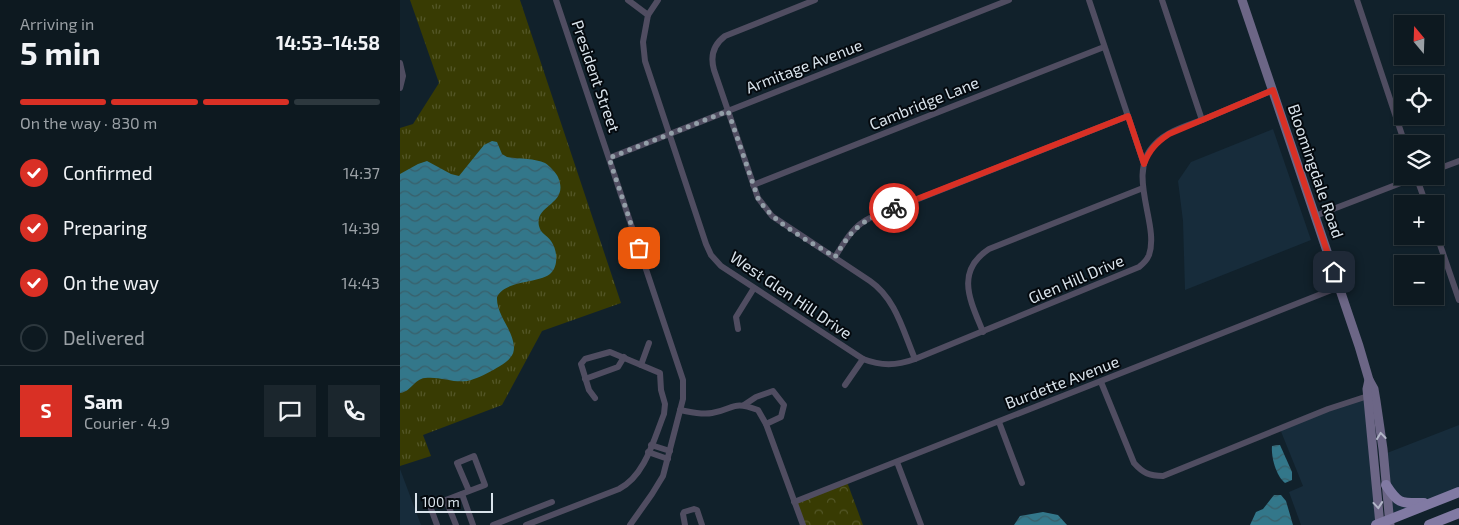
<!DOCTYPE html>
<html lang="en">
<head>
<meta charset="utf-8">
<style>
  body { margin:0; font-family:"Exo 2",sans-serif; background:#1b262d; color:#f1f3f6; height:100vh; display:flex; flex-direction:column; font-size:19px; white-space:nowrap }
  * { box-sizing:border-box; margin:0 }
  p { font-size:16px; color:#9aa0a5 }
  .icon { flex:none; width:28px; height:28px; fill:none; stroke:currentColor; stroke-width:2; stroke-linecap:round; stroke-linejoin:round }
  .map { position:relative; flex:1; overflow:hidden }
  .sheet { display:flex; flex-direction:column; background:#0d1920; width:400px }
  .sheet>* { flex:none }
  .needle { width:32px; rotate:341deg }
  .tools { position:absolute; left:994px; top:15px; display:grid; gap:10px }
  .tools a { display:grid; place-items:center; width:50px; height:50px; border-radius:0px; background:#0d1920; box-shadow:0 1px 4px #0004,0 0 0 1px #2d383e; font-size:25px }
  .scale { position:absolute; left:15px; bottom:12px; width:78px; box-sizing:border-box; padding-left:5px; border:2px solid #d9e3eb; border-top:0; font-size:14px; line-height:18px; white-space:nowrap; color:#d9e3eb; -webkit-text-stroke:4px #04090e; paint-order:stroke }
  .pin { position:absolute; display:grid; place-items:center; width:42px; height:42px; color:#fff; margin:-21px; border-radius:10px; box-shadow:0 2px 8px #0006 }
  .courier { position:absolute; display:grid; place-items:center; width:50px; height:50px; margin:-25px; border:4px solid #d93025; border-radius:50%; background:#fff; color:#222; box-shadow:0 1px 6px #0007 }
  .headline em { font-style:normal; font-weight:700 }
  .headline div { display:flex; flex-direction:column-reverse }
  .headline { display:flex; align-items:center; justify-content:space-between; height:85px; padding:0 20px }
  h1 { font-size:32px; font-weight:700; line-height:38px }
  .bar { display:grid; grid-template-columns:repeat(4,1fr); gap:8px 5px; align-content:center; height:60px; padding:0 20px }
  .bar i { height:6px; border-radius:4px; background:#2d383e }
  .bar .active { background:#d93025 }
  .bar p { grid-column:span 4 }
  .line { display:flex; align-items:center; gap:12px; padding:0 20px; border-top:1px solid #2d383e }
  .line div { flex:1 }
  .round { display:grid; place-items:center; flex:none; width:52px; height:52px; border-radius:0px; background:#1b262d }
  ol { padding:0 20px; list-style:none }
  li { display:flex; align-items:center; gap:15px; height:55px }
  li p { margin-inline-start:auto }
  li .icon { padding:5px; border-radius:50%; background:#d93025; color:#fff; stroke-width:4 }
  li:last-child { color:#9aa0a5 }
  li i { width:28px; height:28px; border:2px solid #2d383e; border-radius:50% }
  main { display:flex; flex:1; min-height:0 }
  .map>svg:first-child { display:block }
  .built { fill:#172c3b }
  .grass { fill:url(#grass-tufts) }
  .forest { fill:url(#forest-crowns) }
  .water { fill:url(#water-waves) }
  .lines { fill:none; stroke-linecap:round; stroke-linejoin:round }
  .street { stroke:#504d61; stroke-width:6 }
  .secondary { stroke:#6c6686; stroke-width:9 }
  .primary { stroke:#817aa3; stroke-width:10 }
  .oneway { stroke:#b3b7c8 }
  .done { stroke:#939fa8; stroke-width:5; stroke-dasharray:0 9 }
  .route { stroke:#d93025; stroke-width:6 }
  .labels { text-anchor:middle; stroke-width:4; stroke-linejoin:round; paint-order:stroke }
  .street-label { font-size:16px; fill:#d9e3eb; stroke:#04090e }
</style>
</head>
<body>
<main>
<section class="sheet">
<div class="headline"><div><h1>5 min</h1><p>Arriving in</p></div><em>14:53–14:58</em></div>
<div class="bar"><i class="active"></i><i class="active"></i><i class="active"></i><i></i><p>On the way · 830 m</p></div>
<ol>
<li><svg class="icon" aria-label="check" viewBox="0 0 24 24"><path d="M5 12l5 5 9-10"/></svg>Confirmed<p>14:37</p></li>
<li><svg class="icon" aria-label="check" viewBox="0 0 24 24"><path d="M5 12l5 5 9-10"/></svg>Preparing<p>14:39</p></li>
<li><svg class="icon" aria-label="check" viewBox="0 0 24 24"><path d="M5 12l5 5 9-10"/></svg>On the way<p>14:43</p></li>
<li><i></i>Delivered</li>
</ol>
<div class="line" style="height:90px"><b class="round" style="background:#d93025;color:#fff">S</b><div><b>Sam</b><p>Courier · 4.9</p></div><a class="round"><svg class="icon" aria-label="chat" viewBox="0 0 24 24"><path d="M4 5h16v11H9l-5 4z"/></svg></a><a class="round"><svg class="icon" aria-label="phone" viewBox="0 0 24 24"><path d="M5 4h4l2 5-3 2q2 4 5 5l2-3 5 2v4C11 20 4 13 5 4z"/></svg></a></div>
</section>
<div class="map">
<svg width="1059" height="525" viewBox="0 0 1059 525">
  <defs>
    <pattern id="grass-tufts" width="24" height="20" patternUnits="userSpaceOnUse" patternTransform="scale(1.25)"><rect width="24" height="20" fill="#383b03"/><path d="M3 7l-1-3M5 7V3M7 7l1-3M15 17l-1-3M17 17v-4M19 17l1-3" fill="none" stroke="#545728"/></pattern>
    <pattern id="forest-crowns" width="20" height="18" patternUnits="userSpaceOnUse" patternTransform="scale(1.25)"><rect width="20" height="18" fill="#383b03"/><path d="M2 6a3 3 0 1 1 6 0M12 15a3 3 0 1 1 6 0" fill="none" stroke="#545728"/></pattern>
    <pattern id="water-waves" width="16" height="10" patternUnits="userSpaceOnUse" patternTransform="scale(1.25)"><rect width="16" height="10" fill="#33778a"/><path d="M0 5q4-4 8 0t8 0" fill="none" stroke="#39606b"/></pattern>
  </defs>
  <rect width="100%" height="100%" fill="#11212b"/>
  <g class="built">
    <path d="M 873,129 L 911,240 L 785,290 L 783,221 L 778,181 L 791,162 Z"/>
    <path d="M 965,398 L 977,523 L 972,525 L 901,525 L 889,492 L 903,486 L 880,429 Z"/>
    <path d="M 1059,425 L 1059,491 L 991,517 L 987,453 Z"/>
    <path d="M 0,469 L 21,525 L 0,525 Z"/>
  </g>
  <path class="grass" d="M 10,0 L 120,0 L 221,303 L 142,331 L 102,405 L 23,435 L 31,456 L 0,466 L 0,128 L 13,124 L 39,83 Z"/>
  <path class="forest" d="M 447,482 L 463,525 L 405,525 L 396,502 Z"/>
  <g class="water">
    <path d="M 92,141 L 97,142 L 102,154 L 107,157 C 119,159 135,158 145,163 C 150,166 156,173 158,177 C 170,205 134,204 139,226 C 141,234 147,235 151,241 C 157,249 159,265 151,273 C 140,284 106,279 97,297 C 96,315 113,329 114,347 C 114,351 113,355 110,358 C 105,365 76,380 67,381 C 53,383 39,376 25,378 C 14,379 11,392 0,393 L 0,174 L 18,164 L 27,161 L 51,174 L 59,176 L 84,145 Z"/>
    <path d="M 877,445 L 880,445 L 892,472 L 892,480 L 885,483 C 876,476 871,457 872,446 Z"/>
    <path d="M 874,495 L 881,495 L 886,501 L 893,525 L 850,525 L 856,512 L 863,509 Z"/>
    <path d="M 643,512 L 658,515 L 667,525 L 614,525 L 620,516 Z"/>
  </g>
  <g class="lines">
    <g class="street">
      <path d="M 156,0 L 283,380 L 283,399 L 263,476 L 252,494 L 230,525"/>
      <path d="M 228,0 L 248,15 L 243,42 L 245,61 L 306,244 L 311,255 L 321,266 L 463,359 C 481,366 496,366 515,359 L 739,267 C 743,264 747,260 749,255 C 760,224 725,174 755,144 C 768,131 786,126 802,120 C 826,110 849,100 873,90"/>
      <path d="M 415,0 L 325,36 C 313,45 310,56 314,70 L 358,198 L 372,216 L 470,281 C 496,299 503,331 515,359"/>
      <path d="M 689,0 L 744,164"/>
      <path d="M 762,0 L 802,120"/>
      <path d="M 957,0 L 1005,144"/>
      <path d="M 248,15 L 258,0"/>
      <path d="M 0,63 L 3,76 L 0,88"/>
      <path d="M 209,158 L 609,0"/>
      <path d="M 1035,170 L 1059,161"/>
      <path d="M 1016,176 L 1026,204"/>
      <path d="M 353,185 L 704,47"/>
      <path d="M 915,216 L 1019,176"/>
      <path d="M 1035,230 L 1059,300"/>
      <path d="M 435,257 C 445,241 453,226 470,218 L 728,116"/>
      <path d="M 338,329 L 336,317 L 354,288"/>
      <path d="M 583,332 C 571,302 554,272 589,249 L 743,188"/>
      <path d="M 241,365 L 249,343"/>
      <path d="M 185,379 L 218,367 L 224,357"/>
      <path d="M 701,382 L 734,463 C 743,473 749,476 763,476 L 928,409 L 968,396"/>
      <path d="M 445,385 L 463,359"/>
      <path d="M 344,405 L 356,397 L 373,391 L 384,405 L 381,417 L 366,424"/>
      <path d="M 280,410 C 291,412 301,415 312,413 C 336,409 331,400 358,410 L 366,424 L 403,525"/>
      <path d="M 599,422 L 622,483"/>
      <path d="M 251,445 L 270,451"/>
      <path d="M 248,452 L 268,459"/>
      <path d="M 497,462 L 521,525"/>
      <path d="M 62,494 L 73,525"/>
      <path d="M 46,500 L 56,525"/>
      <path d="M 394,502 L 939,287"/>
      <path d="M 37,525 L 30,506 L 85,485 L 74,456 L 57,463 L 69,491"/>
      <path d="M 93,525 L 152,502"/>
      <path d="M 126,525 L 219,489 C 245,476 254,439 264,414 L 265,404 L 261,390 L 260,373 L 210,352 L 185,359 L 181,364 L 189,390 L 195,398"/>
      <path d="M 285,525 L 283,514 L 284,512 L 294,509 L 297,510 L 302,525"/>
    </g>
    <g class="secondary">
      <path d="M 842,0 L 959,346 L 969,380 L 974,389 L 976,401 L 983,449 L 990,525"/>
      <path d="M 969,380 L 967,389 L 980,525"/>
    </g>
    <g class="primary">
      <path d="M 986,485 C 999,505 1001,503 1024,503"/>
      <path d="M 976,525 L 1059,492"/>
      <path d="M 1029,525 L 1059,513"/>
    </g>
  </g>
  <defs><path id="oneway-chevron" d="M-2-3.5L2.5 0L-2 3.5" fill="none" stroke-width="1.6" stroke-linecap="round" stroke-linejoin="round" transform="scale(1.25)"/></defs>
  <g class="oneway">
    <use href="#oneway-chevron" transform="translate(981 436) rotate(-97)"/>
    <use href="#oneway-chevron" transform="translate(978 505) rotate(85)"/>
  </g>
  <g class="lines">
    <path class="done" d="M 239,248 L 209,158 L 328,111 L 358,198 C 373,224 410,241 435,257 C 453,227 461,221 494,208"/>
    <path class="route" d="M 494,208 L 728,116 L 744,164 C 749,150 757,142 769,134 L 873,90 L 934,272"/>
  </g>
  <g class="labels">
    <g class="street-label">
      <text transform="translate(404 66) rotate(-21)" y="6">Armitage Avenue</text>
      <text transform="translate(196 76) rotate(71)" y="6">President Street</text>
      <text transform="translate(524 103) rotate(-22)" y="6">Cambridge Lane</text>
      <text transform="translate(916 171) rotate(71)" y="6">Bloomingdale Road</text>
      <text transform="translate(676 279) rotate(-23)" y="6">Glen Hill Drive</text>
      <text transform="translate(391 295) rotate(34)" y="6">West Glen Hill Drive</text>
      <text transform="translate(662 382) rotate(-21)" y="6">Burdette Avenue</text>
    </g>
  </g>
</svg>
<div class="tools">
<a><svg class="needle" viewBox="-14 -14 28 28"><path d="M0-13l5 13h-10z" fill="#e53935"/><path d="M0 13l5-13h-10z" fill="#9aa0a5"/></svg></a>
<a><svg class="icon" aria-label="locate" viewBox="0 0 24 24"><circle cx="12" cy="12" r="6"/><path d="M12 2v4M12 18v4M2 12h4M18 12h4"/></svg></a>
<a><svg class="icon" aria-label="layers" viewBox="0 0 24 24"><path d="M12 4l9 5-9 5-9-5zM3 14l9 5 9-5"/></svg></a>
<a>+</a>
<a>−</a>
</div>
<div class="scale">100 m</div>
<div class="pin" style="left:239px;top:248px;background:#ea580c"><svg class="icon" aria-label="bag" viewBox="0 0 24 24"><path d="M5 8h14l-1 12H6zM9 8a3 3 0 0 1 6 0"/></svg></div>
<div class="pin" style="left:934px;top:272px;background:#1f2937"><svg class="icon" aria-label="home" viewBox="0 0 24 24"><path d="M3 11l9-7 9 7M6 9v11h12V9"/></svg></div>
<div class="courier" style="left:494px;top:208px"><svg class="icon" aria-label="bike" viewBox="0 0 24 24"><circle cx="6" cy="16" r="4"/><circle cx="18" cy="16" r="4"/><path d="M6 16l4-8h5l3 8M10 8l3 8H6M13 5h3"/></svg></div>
</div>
</main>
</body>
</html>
